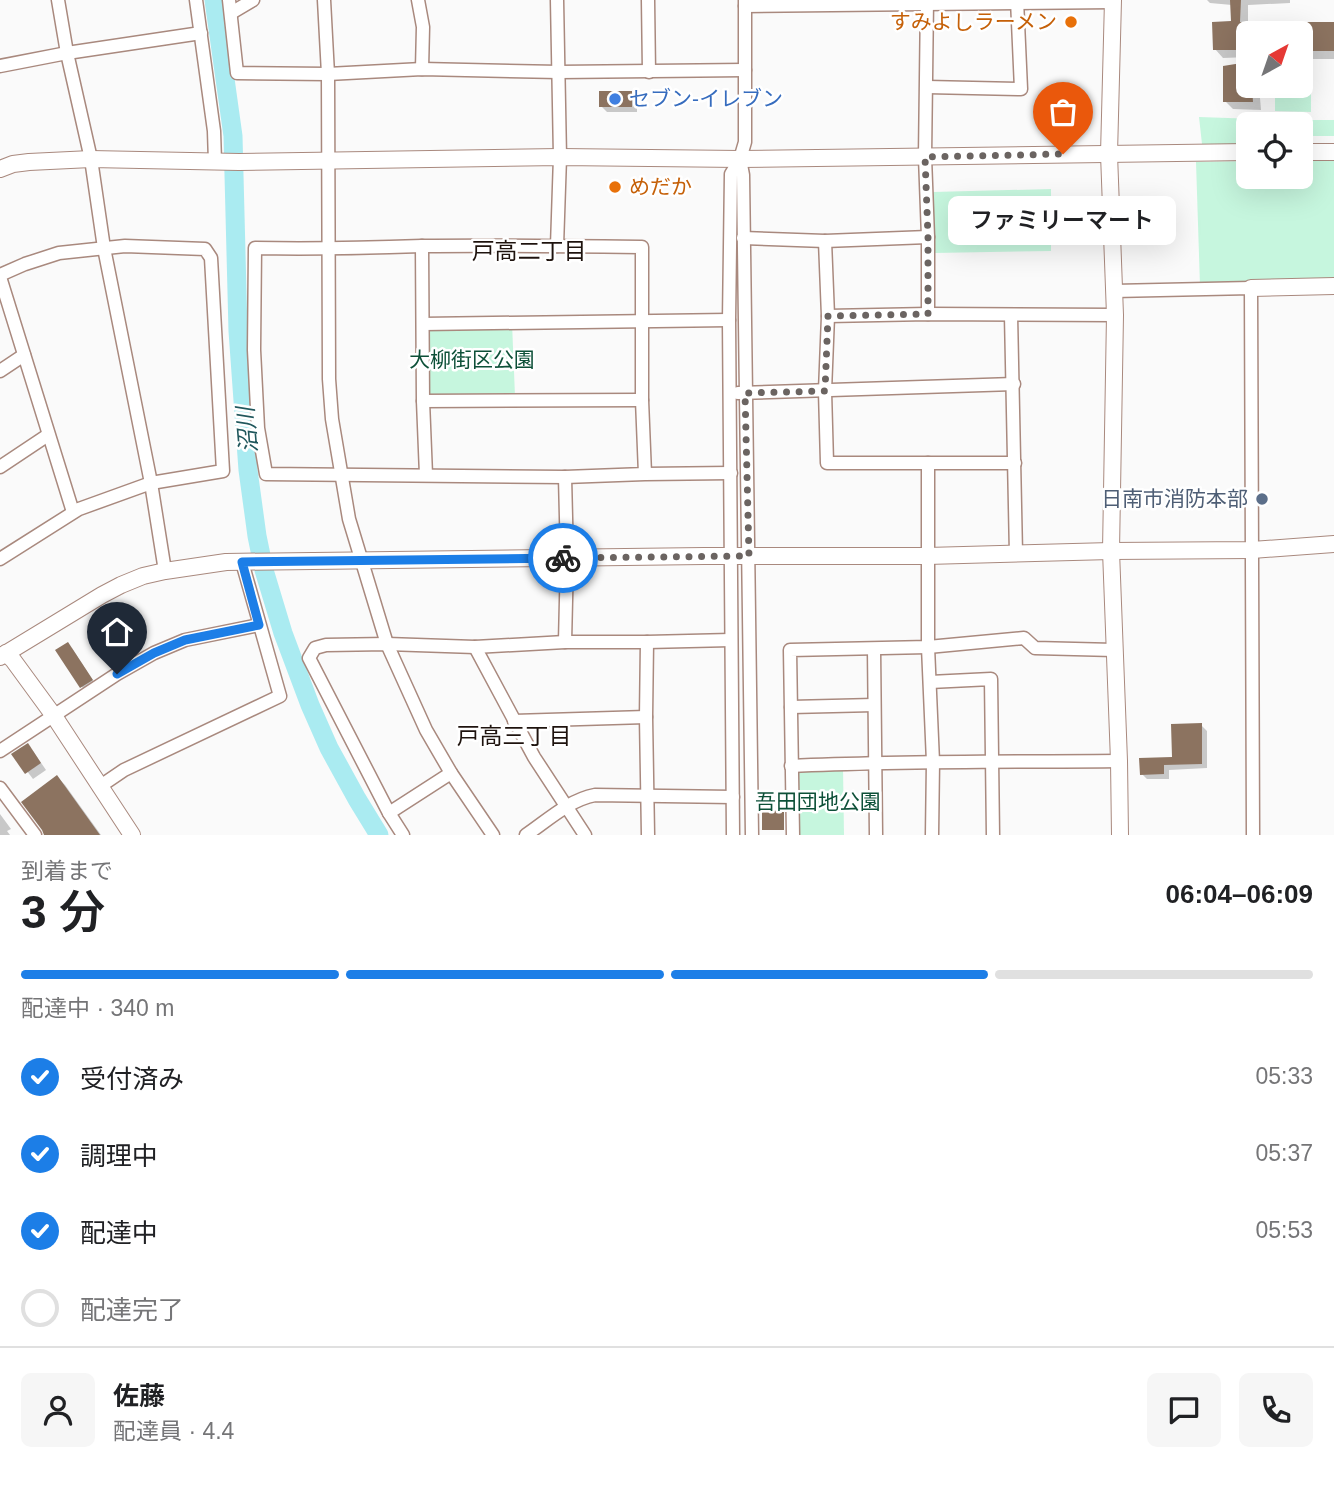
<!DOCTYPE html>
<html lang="ja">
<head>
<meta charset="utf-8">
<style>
  body { margin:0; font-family:Helvetica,"Noto Sans JP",sans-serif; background:#f6f6f6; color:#202124; height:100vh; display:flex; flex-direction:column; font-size:26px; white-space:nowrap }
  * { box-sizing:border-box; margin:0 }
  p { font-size:23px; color:#757577 }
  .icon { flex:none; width:38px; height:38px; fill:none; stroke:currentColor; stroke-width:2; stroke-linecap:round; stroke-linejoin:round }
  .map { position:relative; height:835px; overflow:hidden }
  .panel { display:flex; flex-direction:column; background:#fff; flex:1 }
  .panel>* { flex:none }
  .needle { width:46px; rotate:40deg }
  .controls { position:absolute; left:1236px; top:21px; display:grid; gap:14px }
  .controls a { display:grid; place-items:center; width:77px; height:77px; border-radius:10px; background:#fff; box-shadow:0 7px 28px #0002; font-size:35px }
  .pin { position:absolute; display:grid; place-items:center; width:60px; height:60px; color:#fff; margin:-72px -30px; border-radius:50% 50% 50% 0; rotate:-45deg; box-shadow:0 0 7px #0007 }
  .pin .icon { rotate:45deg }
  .courier { position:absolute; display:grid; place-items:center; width:70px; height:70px; margin:-35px; border:5px solid #1c7ee7; border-radius:50%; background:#fff; color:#222; box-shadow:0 2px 9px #0007 }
  .bubble { position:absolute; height:49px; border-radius:10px; background:#fff; box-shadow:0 7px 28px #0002; font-size:23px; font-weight:600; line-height:49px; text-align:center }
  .overview em { font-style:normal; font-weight:600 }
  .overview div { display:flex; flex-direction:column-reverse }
  .overview { display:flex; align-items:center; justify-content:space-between; height:119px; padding:0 21px }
  h1 { font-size:46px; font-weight:600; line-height:52px }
  .bar { display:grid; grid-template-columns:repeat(4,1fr); gap:10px 7px; align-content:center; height:84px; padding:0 21px }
  .bar i { height:9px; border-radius:5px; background:#e0e0e0 }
  .bar .current { background:#1c7ee7 }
  .bar p { grid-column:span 4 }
  .line { display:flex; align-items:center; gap:18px; padding:0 21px; border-top:2px solid #e0e0e0 }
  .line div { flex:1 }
  .round { display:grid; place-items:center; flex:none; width:74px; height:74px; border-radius:10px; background:#f6f6f6 }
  ol { padding:0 21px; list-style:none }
  li { display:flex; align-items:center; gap:21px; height:77px }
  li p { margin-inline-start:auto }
  li .icon { padding:7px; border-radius:50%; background:#1c7ee7; color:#fff; stroke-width:4 }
  li:last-child { color:#757577 }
  li i { width:38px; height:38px; border:4px solid #e0e0e0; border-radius:50% }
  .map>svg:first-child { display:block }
  .green { fill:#c6f6de }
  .shadow { fill:#0003 }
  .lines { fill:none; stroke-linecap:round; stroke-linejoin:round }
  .river { stroke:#aaebf1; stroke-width:19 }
  .building { fill:#8c7360 }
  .street-casing { stroke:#a9897e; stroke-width:15 }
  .secondary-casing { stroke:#a9897e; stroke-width:18 }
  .street { stroke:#fff; stroke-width:12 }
  .secondary { stroke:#fff; stroke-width:16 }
  .done { stroke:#6b6461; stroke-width:7; stroke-dasharray:0 12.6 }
  .route { stroke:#1c7ee7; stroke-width:9 }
  .food-dot { fill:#e8710a; stroke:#fff; stroke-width:2.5 }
  .shop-dot { fill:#3f7fe0; stroke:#fff; stroke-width:2.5 }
  .service-dot { fill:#5c6f8a; stroke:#fff; stroke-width:2.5 }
  .labels { text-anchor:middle; stroke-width:5; stroke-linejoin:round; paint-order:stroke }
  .food-label { font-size:21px; fill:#c56008; stroke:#fff; text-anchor:end }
  .shop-label { font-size:21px; fill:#366cbe; stroke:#fff; text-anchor:start }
  .park-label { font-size:21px; fill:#0d5038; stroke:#fff }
  .service-label { font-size:21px; fill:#4e5e75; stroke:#fff; text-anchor:end }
  .neighbourhood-label { font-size:23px; fill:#1e130e; stroke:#fff }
  .water-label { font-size:23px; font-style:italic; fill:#20575c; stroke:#fff }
</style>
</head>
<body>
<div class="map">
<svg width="1334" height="835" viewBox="0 0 1334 835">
  <rect width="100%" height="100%" fill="#fafafa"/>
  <g class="green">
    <path d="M 1300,74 L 1311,74 L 1311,112 L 1275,111 L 1275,86 L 1300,86 Z"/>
    <path d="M 1199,117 L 1283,120 L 1283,124 L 1248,124 L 1248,144 L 1202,144 Z"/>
    <path d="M 1299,120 L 1334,120 L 1334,136 L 1300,136 Z"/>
    <path d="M 1248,161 L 1248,177 L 1300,177 L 1300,161 L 1334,161 L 1334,284 L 1200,286 L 1196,162 Z"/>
    <path d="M 1051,189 L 1051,251 L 934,253 L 933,192 Z"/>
    <path d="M 512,323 L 515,396 L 430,396 L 428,324 Z"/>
    <path d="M 843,767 L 844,835 L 793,835 L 794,768 Z"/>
  </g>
  <g class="shadow">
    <path d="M 1207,0 L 1290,0 L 1290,3 L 1248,5 L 1248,24 L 1334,24 L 1334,59 L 1300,59 L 1300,33 L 1248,33 L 1248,57 L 1223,58 L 1215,49 L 1233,23 L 1232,5 L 1210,3 Z"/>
    <path d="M 1248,86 L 1259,86 L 1261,110 L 1233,109 L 1225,101 Z"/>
    <path d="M 631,93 L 637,99 L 637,112 L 607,112 L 601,106 Z"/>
    <path d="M 72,648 L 95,684 L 85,690 L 82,687 Z"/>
    <path d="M 1201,725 L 1207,731 L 1207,768 L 1169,770 L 1169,779 L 1147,779 L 1142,774 L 1174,758 Z"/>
    <path d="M 33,751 L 46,770 L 33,779 L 14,754 Z"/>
    <path d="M 57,777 L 65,785 L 101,835 L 56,835 Z"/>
    <path d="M 0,814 L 11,829 L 7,831 L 10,835 L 0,835 Z"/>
  </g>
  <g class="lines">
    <path class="river" d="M 214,0 L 233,136 L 238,331 L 248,470 L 257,536 L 264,570 L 283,633 L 310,705 L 329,748 L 357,799 L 379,835"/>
  </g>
  <g class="building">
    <path d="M 1230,0 L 1241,0 L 1240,22 L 1334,22 L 1334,51 L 1300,51 L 1300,33 L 1248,33 L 1248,50 L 1213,50 L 1212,22 L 1231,21 Z"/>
    <path d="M 1248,62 L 1248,86 L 1252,86 L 1253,102 L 1223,102 L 1223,66 Z"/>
    <rect x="599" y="91" width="33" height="16"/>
    <path d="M 68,642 L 93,680 L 80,688 L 55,650 Z"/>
    <path d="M 1202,723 L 1202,764 L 1164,765 L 1164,774 L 1140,775 L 1139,758 L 1172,757 L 1171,724 Z"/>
    <path d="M 28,743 L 41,763 L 25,774 L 11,754 Z"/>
    <path d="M 57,775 L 100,835 L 44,835 L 42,830 L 21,802 Z"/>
    <path d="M 762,810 L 784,811 L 784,830 L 762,830 Z"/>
  </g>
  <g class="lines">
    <defs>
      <g id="street">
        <path d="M 58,0 L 67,53 L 91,159 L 104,248 L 151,483 L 165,571"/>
        <path d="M 196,0 L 214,131 L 215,162"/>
        <path d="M 229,0 L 237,73 L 328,74 L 422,69 L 559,72 L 745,70"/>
        <path d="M 324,0 L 328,74 L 329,379 L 332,419 L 349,519 L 387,644 L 426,730 L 451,773 L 493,835"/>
        <path d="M 418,0 L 423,27 L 422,69"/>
        <path d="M 557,0 L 560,157 L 557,246"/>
        <path d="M 648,0 L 649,72"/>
        <path d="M 927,0 L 925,157 L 928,237 L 928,314"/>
        <path d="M 745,6 L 1113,2"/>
        <path d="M 231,13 L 253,0"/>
        <path d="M 0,66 L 67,53 L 201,33"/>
        <path d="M 927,87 L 1021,89 L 1017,0"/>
        <path d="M 740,159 L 743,175 L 752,835"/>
        <path d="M 743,238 L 825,241 L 928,237"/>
        <path d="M 825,241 L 828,316 L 825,391 L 827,463 L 1015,463"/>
        <path d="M 422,246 L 423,401 L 426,475"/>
        <path d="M 0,275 L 25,264 L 59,253 L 125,246 L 205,249 L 211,258 L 223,471 L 151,483 L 79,509 L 0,559"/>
        <path d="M 0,277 L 73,512"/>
        <path d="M 1114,291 L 1251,288 L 1253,835"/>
        <path d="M 1011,315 L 1016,554"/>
        <path d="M 828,316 L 928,314 L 1115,315"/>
        <path d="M 423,324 L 729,320"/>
        <path d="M 0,371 L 24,355"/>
        <path d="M 738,393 L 1014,384"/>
        <path d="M 423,401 L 642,400"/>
        <path d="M 928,463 L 928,647 L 933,762 L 932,835"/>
        <path d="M 0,467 L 48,435"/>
        <path d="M 645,474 L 642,400 L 642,247 C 568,246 495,245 422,246 C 366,248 311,249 255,248 L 254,350 L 258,428 L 266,474 L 565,477 L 645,474 L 731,473"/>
        <path d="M 565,477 L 567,558 L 565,642"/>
        <path d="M 647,642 L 646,717 L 648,835"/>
        <path d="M 475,647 L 534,757 L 585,835"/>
        <path d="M 874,649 L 876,835"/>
        <path d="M 930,682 L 991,679 L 993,835"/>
        <path d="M 791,707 L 874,705"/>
        <path d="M 514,721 L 646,717"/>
        <path d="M 0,751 L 117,674 L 154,653 L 185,640 L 259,625"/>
        <path d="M 791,766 C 900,761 1009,762 1119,761"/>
        <path d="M 99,787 L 124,770 L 280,696 L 242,562"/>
        <path d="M 0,788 L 35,835"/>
        <path d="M 389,813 L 451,773"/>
        <path d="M 403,835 L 389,813 L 309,658 L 315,648 L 326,645 L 387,644 L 475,647 L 565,642 L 647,642 L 731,640"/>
        <path d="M 526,835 C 548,820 569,800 595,795 L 733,797"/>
        <path d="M 733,835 L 729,320 L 731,174 L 740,159 L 745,142 L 745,0"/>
        <path d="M 793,835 L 790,650 L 928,647 L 1024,638 L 1035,648 L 1114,650"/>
      </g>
      <g id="secondary">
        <path d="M 1113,0 L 1109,154 L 1115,315 L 1111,551 L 1119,761 L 1120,835"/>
        <path d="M 1300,152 L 1334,152"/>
        <path d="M 0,169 L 13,164 L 29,162 L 91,159 L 239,162 L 560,157 L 740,159 L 1248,152"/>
        <path d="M 1251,288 L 1334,286"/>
        <path d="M 6,653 L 13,660 L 54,716 L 132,835"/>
        <path d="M 0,657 L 102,595 L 121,585 L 143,576 L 165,571 L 226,562 L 704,556 L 927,556 L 1111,551 L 1252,550 L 1334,544"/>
      </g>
    </defs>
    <use href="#street" class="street-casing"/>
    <use href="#secondary" class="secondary-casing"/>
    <use href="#street" class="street"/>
    <use href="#secondary" class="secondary"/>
  </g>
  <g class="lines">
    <path class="done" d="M 563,558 L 749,556 L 745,393 L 825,391 L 828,316 L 928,314 L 928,237 L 925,157 L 1063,154"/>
    <path class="route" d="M 117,674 L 154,653 L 185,640 L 259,625 L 242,562 L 563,558"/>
  </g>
  <g class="food-dot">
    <circle cx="1071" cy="22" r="7"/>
    <circle cx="615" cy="187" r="7"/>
  </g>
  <circle class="shop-dot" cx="615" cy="99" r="7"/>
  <circle class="service-dot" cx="1262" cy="499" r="7"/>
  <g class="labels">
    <g class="food-label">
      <text x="1057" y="29">すみよしラーメン</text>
      <text x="629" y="194" text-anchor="start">めだか</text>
    </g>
    <g class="shop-label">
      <text x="629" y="106">セブン-イレブン</text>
    </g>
    <g class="park-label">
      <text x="472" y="367">大柳街区公園</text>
      <text x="818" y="809">吾田団地公園</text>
    </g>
    <g class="service-label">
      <text x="1248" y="506">日南市消防本部</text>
    </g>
    <g class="neighbourhood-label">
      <text x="529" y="259">戸高二丁目</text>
      <text x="514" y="744">戸高三丁目</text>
    </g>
    <g class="water-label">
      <text transform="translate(247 430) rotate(-95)" y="8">沼川</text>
    </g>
  </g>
</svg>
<div class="controls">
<a><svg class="needle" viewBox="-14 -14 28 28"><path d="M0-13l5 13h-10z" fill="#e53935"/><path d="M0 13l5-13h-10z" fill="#757577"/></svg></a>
<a><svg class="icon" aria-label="locate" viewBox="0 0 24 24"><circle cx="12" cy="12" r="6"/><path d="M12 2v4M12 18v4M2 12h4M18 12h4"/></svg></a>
</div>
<div class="pin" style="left:1063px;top:154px;background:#ea580c"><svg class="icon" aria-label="bag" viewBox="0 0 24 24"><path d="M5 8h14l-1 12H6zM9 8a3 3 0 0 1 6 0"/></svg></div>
<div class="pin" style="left:117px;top:674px;background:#1f2937"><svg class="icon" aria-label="home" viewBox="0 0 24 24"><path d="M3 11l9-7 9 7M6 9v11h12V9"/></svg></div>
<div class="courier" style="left:563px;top:558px"><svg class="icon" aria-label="bike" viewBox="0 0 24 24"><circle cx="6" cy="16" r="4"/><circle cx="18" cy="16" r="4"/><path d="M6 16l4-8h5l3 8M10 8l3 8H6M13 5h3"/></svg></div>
<div class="bubble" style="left:948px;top:196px;width:228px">ファミリーマート</div>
</div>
<section class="panel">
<div class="overview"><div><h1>3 分</h1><p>到着まで</p></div><em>06:04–06:09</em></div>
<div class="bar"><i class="current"></i><i class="current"></i><i class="current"></i><i></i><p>配達中 · 340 m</p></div>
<ol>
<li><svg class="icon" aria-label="check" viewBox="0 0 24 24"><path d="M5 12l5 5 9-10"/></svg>受付済み<p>05:33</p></li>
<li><svg class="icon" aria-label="check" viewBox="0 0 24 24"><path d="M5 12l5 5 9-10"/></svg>調理中<p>05:37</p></li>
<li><svg class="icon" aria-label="check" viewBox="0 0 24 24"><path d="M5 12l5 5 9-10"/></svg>配達中<p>05:53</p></li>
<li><i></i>配達完了</li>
</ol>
<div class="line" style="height:126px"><a class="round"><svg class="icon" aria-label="person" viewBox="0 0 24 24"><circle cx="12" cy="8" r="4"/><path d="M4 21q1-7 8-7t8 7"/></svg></a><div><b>佐藤</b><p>配達員 · 4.4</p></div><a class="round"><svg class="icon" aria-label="chat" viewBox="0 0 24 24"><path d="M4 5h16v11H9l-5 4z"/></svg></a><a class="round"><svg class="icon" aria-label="phone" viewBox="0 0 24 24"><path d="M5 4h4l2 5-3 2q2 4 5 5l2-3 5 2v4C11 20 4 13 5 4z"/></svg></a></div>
</section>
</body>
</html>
